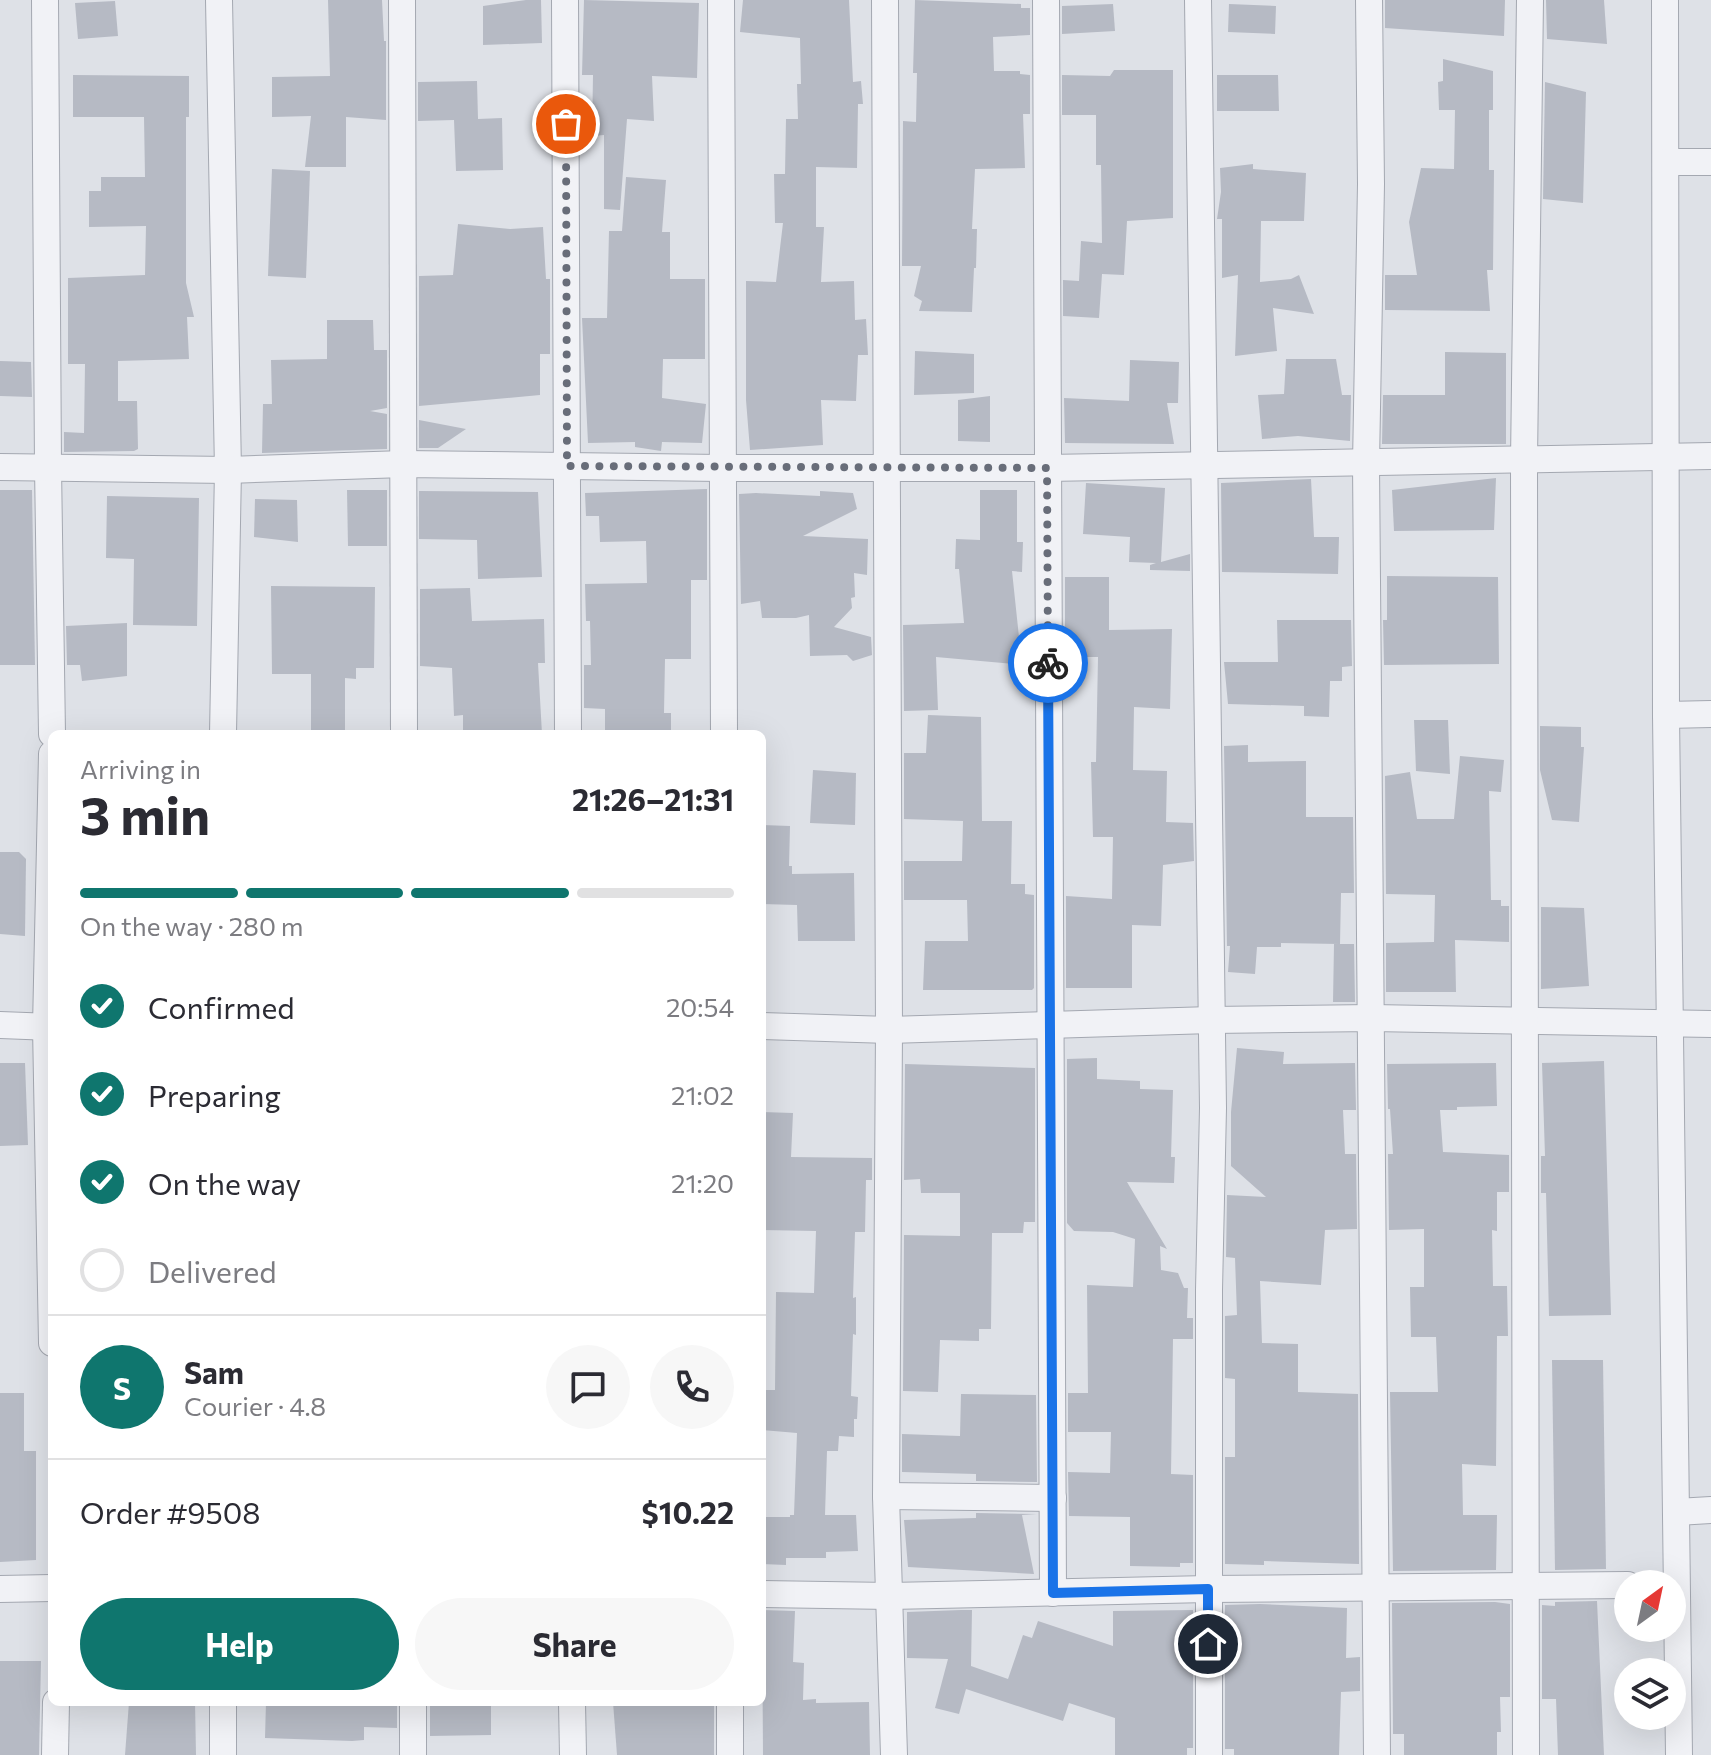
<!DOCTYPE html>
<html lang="en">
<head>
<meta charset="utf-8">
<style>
  body { margin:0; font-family:Commissioner,sans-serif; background:#f7f7f7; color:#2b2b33; height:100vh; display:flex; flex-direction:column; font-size:30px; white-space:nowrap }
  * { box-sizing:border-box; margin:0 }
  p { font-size:26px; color:#7c7c81 }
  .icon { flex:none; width:44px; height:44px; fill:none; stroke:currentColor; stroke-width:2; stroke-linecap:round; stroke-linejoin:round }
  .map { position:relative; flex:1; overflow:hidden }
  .details { position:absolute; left:48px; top:730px; width:718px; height:976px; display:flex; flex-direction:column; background:#fff; border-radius:12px; box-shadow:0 8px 32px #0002 }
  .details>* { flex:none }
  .needle { width:52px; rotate:33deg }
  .buttons { position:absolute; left:1614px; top:1570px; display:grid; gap:16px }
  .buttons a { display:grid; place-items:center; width:72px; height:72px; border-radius:50%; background:#fff; box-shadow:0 8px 32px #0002; font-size:40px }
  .pin { position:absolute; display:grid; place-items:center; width:68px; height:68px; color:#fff; margin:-34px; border:4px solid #fff; border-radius:50%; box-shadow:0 2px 8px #0007 }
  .courier { position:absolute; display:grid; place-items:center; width:80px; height:80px; margin:-40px; border:6px solid #1a73e8; border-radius:50%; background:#fff; color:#222; box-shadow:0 2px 10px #0007 }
  .summary em { font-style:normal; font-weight:700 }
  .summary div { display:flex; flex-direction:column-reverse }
  .summary { display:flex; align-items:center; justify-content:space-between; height:136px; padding:0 32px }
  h1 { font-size:52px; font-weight:700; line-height:60px }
  .bar { display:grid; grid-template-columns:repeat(4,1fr); gap:12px 8px; align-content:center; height:96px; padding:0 32px }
  .bar i { height:10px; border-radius:6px; background:#e1e1e2 }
  .bar .active { background:#0f766e }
  .bar p { grid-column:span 4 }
  .line { display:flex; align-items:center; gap:20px; padding:0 32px; border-top:2px solid #e1e1e2 }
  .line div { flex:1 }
  .round { display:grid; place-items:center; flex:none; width:84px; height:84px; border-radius:42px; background:#f7f7f7 }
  ol { padding:0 32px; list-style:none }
  li { display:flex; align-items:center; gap:24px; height:88px }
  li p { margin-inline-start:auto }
  li .icon { padding:8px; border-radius:50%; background:#0f766e; color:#fff; stroke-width:4 }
  li:last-child { color:#7c7c81 }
  li i { width:44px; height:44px; border:4px solid #e1e1e2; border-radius:50% }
  .action { display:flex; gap:16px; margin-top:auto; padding:16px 32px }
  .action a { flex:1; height:92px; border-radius:48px; background:#0f766e; color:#fff; font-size:32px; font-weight:700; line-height:92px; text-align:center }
  .action a+a { background:#f7f7f7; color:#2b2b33 }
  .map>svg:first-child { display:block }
  .building { fill:#b6bac4 }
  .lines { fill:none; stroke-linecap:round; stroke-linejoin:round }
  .minor-casing { stroke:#a4a8b1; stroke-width:28 }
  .minor { stroke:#f1f2f6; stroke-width:26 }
  .done { stroke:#686d79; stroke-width:8; stroke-dasharray:0 14.4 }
  .route { stroke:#1a73e8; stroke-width:10 }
</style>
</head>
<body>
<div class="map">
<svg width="1711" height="1755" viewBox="0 0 1711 1755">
  <rect width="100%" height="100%" fill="#dee1e7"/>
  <g class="building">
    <path d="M 328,0 L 382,0 L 384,41 L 386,41 L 386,120 L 346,117 L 346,167 L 305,167 L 311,116 L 272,117 L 272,77 L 330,76 Z"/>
    <path d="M 526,0 L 541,0 L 542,43 L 483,45 L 483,6 Z"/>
    <path d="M 584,0 L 699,3 L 697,78 L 652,76 L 654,121 L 627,119 L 620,210 L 604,209 L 604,135 L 592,136 L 593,75 L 582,75 Z"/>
    <path d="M 743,0 L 849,0 L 853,82 L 861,81 L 863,104 L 858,104 L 857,168 L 816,167 L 816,227 L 824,227 L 821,282 L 854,281 L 855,320 L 866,319 L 868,355 L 858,355 L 856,401 L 821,400 L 823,445 L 750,450 L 746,400 L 746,281 L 776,282 L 783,223 L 775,223 L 774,174 L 785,174 L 786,119 L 798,119 L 797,84 L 801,84 L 800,38 L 740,32 Z"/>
    <path d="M 915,0 L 1021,4 L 1021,8 L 1030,8 L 1030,35 L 993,37 L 994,71 L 1020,71 L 1020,74 L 1030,75 L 1030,114 L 1023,114 L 1025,168 L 975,169 L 972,229 L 977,229 L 976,268 L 974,268 L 972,312 L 919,311 L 922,301 L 914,296 L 921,266 L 902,266 L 903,121 L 916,122 L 917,73 L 913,73 Z"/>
    <path d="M 1385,0 L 1505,0 L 1504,36 L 1385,28 Z"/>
    <path d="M 1546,0 L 1604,0 L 1607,44 L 1547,39 Z"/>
    <path d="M 115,1 L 118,36 L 78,39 L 75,3 Z"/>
    <path d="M 1113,4 L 1115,31 L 1062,34 L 1062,6 Z"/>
    <path d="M 1229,4 L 1276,6 L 1275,34 L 1228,32 Z"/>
    <path d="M 1443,59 L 1493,71 L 1493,110 L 1489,110 L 1489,170 L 1494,170 L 1493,270 L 1487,270 L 1490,311 L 1385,310 L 1385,275 L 1417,275 L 1409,222 L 1421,168 L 1454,169 L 1455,110 L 1439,110 L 1438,82 L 1443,81 Z"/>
    <path d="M 1114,70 L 1173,70 L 1173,218 L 1127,221 L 1124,275 L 1102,274 L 1099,318 L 1063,316 L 1063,280 L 1079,281 L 1081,241 L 1102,243 L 1101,165 L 1096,165 L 1096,115 L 1062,115 L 1062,75 L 1110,76 Z"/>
    <path d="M 73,75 L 189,76 L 189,117 L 186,117 L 186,283 L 194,317 L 187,317 L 189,359 L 118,361 L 118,401 L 137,401 L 138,449 L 134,451 L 64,452 L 64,432 L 84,433 L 85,364 L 68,364 L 68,278 L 145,275 L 146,226 L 89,227 L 89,191 L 101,191 L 101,177 L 145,177 L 144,117 L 73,117 Z"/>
    <path d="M 1217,75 L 1278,75 L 1279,111 L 1217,111 Z"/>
    <path d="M 477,81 L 478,119 L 502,118 L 503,170 L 456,171 L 454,120 L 418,121 L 418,82 Z"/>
    <path d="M 1545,82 L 1586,92 L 1583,203 L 1543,199 Z"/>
    <path d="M 1253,164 L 1253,169 L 1306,173 L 1304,221 L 1261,221 L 1260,282 L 1291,279 L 1299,275 L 1314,314 L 1273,308 L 1277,351 L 1235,356 L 1238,275 L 1222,278 L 1222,219 L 1217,219 L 1221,192 L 1220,168 Z"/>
    <path d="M 272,169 L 310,171 L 306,278 L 268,276 Z"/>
    <path d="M 626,177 L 666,180 L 662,232 L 670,232 L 670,279 L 705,279 L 705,359 L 663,359 L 662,398 L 706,404 L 702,443 L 662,442 L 661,451 L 635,447 L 635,442 L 588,443 L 582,318 L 607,318 L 609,231 L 622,231 Z"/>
    <path d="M 458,224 L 510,229 L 543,227 L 546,279 L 550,279 L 550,354 L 540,354 L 540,395 L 419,406 L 419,276 L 453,275 Z"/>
    <path d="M 327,320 L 373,320 L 374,350 L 387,350 L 387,408 L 370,411 L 387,414 L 387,449 L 262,453 L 263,404 L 272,404 L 271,360 L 327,359 Z"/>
    <path d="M 915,351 L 974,354 L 974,393 L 914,395 Z"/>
    <path d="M 1445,352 L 1506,353 L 1506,444 L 1382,444 L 1383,395 L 1445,395 Z"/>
    <path d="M 1286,359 L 1336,359 L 1342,395 L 1351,395 L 1350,441 L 1298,436 L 1262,439 L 1258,395 L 1284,394 Z"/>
    <path d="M 1130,360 L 1179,362 L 1178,403 L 1167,403 L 1174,444 L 1065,443 L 1064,398 L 1129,401 Z"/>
    <path d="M 0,361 L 31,362 L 32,397 L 0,396 Z"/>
    <path d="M 990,396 L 990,442 L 958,441 L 958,400 Z"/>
    <path d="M 419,420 L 466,429 L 438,448 L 419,448 Z"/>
    <path d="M 1496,478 L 1494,530 L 1394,531 L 1392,490 Z"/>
    <path d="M 1311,479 L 1314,537 L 1339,537 L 1338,574 L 1222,572 L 1221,483 Z"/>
    <path d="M 1086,483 L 1165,488 L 1161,562 L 1190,554 L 1190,571 L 1150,570 L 1150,565 L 1156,563 L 1129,562 L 1130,537 L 1083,534 Z"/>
    <path d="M 707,489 L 707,580 L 691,580 L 691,659 L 665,659 L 664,713 L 671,713 L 671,734 L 605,734 L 605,709 L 584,708 L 584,665 L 591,665 L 590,621 L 586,621 L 585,584 L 647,583 L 646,541 L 600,542 L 599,516 L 586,516 L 585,493 Z"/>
    <path d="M 0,490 L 32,490 L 35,665 L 0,665 Z"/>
    <path d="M 347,490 L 387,490 L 387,546 L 348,546 Z"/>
    <path d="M 980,490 L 1017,490 L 1017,542 L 1023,542 L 1022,572 L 1012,571 L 1021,656 L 1013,656 L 1014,664 L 936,657 L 938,710 L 904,711 L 903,625 L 964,623 L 959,569 L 955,569 L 956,539 L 980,540 Z"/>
    <path d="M 419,491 L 538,492 L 542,577 L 478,579 L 477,540 L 419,539 Z"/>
    <path d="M 820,491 L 853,493 L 857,509 L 803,536 L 868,539 L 867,575 L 854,573 L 855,597 L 851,598 L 852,608 L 834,627 L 871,637 L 872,655 L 853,661 L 847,655 L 810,656 L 809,615 L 796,618 L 762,618 L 760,601 L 741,604 L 739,494 L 756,493 L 820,496 Z"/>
    <path d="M 107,496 L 199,498 L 197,626 L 133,625 L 134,559 L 106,558 Z"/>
    <path d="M 255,499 L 297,500 L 298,542 L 254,537 Z"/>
    <path d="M 1387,576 L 1498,577 L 1499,664 L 1384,665 L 1383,620 L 1387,620 Z"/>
    <path d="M 1065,577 L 1109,577 L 1109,630 L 1172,629 L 1170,709 L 1134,707 L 1133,770 L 1167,771 L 1166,822 L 1193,823 L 1194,861 L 1163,865 L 1161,926 L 1132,925 L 1132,988 L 1066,988 L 1066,896 L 1112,899 L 1113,837 L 1093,837 L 1091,762 L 1096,762 L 1098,657 L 1065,657 Z"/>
    <path d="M 271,586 L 375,587 L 374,668 L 356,668 L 356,679 L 345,678 L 345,734 L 311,734 L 311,674 L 272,674 Z"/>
    <path d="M 470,588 L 472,621 L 544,619 L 545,663 L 538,663 L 542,734 L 463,734 L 463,715 L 454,716 L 452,668 L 420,666 L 420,589 Z"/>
    <path d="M 1277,620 L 1351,620 L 1352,666 L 1342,667 L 1342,681 L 1330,681 L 1329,717 L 1304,716 L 1304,706 L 1228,704 L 1224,662 L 1278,662 Z"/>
    <path d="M 127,623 L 127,676 L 82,681 L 80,665 L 67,665 L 66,626 Z"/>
    <path d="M 928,715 L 981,717 L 982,821 L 1012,821 L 1011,884 L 1025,884 L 1025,894 L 1034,895 L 1034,988 L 1032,990 L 923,990 L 925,941 L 968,941 L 967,900 L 904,900 L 904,861 L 962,861 L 963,821 L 904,819 L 904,753 L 926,753 Z"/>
    <path d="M 1414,720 L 1448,720 L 1450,774 L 1416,771 Z"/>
    <path d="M 1540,726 L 1581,727 L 1581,747 L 1584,747 L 1579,822 L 1552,820 L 1540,770 Z"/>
    <path d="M 1248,745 L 1248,762 L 1306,761 L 1306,817 L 1353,817 L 1354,893 L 1341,893 L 1340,944 L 1354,944 L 1355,1002 L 1333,1002 L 1334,944 L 1339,944 L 1281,943 L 1281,947 L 1257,947 L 1255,974 L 1228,972 L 1230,946 L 1227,946 L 1224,746 Z"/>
    <path d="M 1460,756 L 1504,760 L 1501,792 L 1489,791 L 1491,900 L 1501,900 L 1501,906 L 1509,906 L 1509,942 L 1455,940 L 1456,992 L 1386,992 L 1386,943 L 1434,942 L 1435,895 L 1386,894 L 1385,776 L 1410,772 L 1417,819 L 1454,819 Z"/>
    <path d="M 813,770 L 856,773 L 855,825 L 810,823 Z"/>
    <path d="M 762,825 L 790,826 L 789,866 L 792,866 L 792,874 L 854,873 L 855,941 L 798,941 L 797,905 L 762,904 Z"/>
    <path d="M 0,852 L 19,852 L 26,859 L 25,936 L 0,934 Z"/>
    <path d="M 1541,907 L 1584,908 L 1589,986 L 1541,989 Z"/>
    <path d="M 1237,1048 L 1284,1052 L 1283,1064 L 1355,1063 L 1356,1110 L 1343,1110 L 1345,1154 L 1356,1154 L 1357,1229 L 1325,1230 L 1321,1285 L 1260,1281 L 1262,1343 L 1298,1344 L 1298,1392 L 1358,1394 L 1359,1564 L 1264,1561 L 1264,1565 L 1225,1564 L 1225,1457 L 1235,1457 L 1235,1379 L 1225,1378 L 1225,1316 L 1237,1315 L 1235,1258 L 1226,1257 L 1227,1195 L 1266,1197 L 1231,1166 L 1231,1112 Z"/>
    <path d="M 1097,1058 L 1097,1079 L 1140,1081 L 1140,1089 L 1173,1090 L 1171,1157 L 1175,1157 L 1174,1183 L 1127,1182 L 1167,1249 L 1160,1246 L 1161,1270 L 1178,1273 L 1184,1288 L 1188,1288 L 1187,1318 L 1193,1318 L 1193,1339 L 1173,1339 L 1171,1474 L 1193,1475 L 1193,1563 L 1180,1563 L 1180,1567 L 1130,1566 L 1130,1517 L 1069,1516 L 1068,1472 L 1110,1473 L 1111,1432 L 1068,1432 L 1068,1393 L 1088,1393 L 1087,1285 L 1133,1287 L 1135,1239 L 1113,1232 L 1074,1231 L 1067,1223 L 1067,1059 Z"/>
    <path d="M 1604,1061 L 1611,1315 L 1549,1316 L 1546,1193 L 1541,1193 L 1541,1156 L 1545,1156 L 1542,1063 Z"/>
    <path d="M 0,1063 L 25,1063 L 28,1145 L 0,1146 Z"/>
    <path d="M 1496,1063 L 1497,1106 L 1457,1107 L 1457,1110 L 1440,1110 L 1443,1152 L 1509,1155 L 1509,1192 L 1497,1192 L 1497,1231 L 1492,1230 L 1493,1286 L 1507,1286 L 1508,1336 L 1497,1336 L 1496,1466 L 1462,1464 L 1463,1515 L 1497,1515 L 1496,1570 L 1393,1571 L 1390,1392 L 1438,1392 L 1436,1337 L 1411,1337 L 1410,1287 L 1424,1287 L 1424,1229 L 1389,1230 L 1388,1154 L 1393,1154 L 1390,1109 L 1388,1109 L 1387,1064 Z"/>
    <path d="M 905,1064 L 1035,1068 L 1035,1222 L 1024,1222 L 1023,1233 L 992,1233 L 991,1329 L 979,1329 L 979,1341 L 940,1340 L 938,1392 L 903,1391 L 904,1235 L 960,1236 L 960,1193 L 921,1193 L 920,1179 L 904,1180 Z"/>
    <path d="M 762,1112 L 793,1113 L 791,1157 L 872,1158 L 872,1180 L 866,1180 L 865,1232 L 855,1232 L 853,1298 L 856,1297 L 856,1335 L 853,1334 L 851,1396 L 858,1397 L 857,1419 L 854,1419 L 854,1437 L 839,1436 L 838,1451 L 827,1451 L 825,1515 L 856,1515 L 858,1551 L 826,1552 L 826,1558 L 786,1558 L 786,1565 L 762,1564 L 762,1517 L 790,1517 L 790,1515 L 794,1515 L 797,1433 L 762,1430 L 762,1390 L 775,1390 L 776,1292 L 814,1293 L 816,1231 L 762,1230 Z"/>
    <path d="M 1552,1360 L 1603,1360 L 1606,1569 L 1555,1570 Z"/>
    <path d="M 0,1393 L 24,1393 L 24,1451 L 36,1451 L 36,1560 L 0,1562 Z"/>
    <path d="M 961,1394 L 1036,1395 L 1037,1482 L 976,1481 L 976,1474 L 902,1472 L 902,1434 L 960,1436 Z"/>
    <path d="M 976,1513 L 1037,1514 L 1022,1515 L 1034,1574 L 908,1567 L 904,1520 L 976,1518 Z"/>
    <path d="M 1597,1601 L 1604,1755 L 1558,1755 L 1556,1699 L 1542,1699 L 1542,1605 L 1555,1606 L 1555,1602 Z"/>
    <path d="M 1495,1602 L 1510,1604 L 1510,1697 L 1500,1697 L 1501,1732 L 1497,1732 L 1497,1755 L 1404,1755 L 1404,1734 L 1393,1734 L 1392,1603 Z"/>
    <path d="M 1260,1604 L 1347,1608 L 1346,1658 L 1360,1657 L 1360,1691 L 1341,1692 L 1339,1755 L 1234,1755 L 1234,1749 L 1225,1749 L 1225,1605 Z"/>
    <path d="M 762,1610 L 795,1611 L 793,1662 L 804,1663 L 803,1700 L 816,1699 L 816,1703 L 869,1702 L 870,1755 L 763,1755 Z"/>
    <path d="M 961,1610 L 972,1610 L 971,1666 L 1008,1679 L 1023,1635 L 1032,1638 L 1038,1621 L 1113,1646 L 1113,1611 L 1193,1610 L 1193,1748 L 1187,1748 L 1187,1755 L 1115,1755 L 1115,1718 L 1069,1703 L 1063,1721 L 966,1689 L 959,1714 L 935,1708 L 948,1659 L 907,1658 L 907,1612 Z"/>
    <path d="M 0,1661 L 41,1661 L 39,1755 L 0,1755 Z"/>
    <path d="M 129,1702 L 195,1702 L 196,1755 L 125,1755 Z"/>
    <path d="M 266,1702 L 397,1703 L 397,1728 L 364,1727 L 364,1740 L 352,1741 L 265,1738 Z"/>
    <path d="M 430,1702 L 491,1702 L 491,1735 L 430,1736 Z"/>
    <path d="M 613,1702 L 714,1702 L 714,1755 L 617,1755 Z"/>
  </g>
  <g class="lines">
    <defs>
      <g id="minor">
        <path d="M 45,0 L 48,467 L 52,734"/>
        <path d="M 219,0 L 228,470 L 223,734"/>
        <path d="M 402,0 L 404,734"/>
        <path d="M 565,0 L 568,734"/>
        <path d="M 721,0 L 724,734"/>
        <path d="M 885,0 L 889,1030 L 886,1496 L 894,1755"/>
        <path d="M 1046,0 L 1053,1593"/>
        <path d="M 1198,0 L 1213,1108 L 1209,1290 L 1209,1755"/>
        <path d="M 1369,0 L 1371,184 L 1366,464 L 1377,1755"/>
        <path d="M 1665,0 L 1666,715 L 1679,1755"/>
        <path d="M 1667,162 L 1711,162"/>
        <path d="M 0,467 L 228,470 L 404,464 L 721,468 L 1047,468 L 1711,456"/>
        <path d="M 1666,715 L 1711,714"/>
        <path d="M 52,754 L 46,1027 L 52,1343"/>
        <path d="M 0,1025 L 52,1027"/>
        <path d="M 762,1026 L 889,1030 L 1211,1020 L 1372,1018 L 1711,1024"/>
        <path d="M 886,1496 L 1053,1498"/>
        <path d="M 1677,1512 L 1711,1510"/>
        <path d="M 0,1589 L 52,1588"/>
        <path d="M 762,1594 L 890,1596 L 1208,1589 L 1628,1585"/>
        <path d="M 223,1702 L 223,1755"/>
        <path d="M 572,1702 L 573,1755"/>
        <path d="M 55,1755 L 56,1702"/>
        <path d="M 413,1755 L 413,1702"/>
        <path d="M 730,1755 L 730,1702"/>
        <path d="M 1526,1755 L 1524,461 L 1530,0"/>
      </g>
    </defs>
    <use href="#minor" class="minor-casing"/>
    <use href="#minor" class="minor"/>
  </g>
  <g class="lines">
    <path class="done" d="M 566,124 L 567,466 L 1047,468 L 1048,663"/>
    <path class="route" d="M 1048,663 L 1053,1593 L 1208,1589 L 1208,1644"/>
  </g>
</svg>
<div class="buttons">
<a><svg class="needle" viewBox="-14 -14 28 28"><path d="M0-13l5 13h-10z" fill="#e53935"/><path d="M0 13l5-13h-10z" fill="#7c7c81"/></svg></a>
<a><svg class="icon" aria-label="layers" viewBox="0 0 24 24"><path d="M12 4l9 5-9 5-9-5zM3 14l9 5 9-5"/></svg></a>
</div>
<div class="pin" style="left:566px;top:124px;background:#ea580c"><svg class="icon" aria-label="bag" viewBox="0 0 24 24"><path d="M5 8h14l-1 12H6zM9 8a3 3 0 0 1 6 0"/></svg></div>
<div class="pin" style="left:1208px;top:1644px;background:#1f2937"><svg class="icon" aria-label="home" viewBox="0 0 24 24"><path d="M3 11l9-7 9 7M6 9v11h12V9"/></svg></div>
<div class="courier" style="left:1048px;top:663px"><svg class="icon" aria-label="bike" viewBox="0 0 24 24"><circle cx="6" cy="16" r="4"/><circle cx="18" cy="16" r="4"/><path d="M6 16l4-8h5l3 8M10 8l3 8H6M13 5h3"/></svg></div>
<section class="details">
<div class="summary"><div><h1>3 min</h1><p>Arriving in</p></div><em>21:26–21:31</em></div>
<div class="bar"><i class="active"></i><i class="active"></i><i class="active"></i><i></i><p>On the way · 280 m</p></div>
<ol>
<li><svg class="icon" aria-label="check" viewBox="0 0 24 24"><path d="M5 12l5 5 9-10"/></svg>Confirmed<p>20:54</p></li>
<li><svg class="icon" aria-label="check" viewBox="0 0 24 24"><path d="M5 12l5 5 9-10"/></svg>Preparing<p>21:02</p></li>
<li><svg class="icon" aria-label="check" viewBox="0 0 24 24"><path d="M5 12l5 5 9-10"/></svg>On the way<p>21:20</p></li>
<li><i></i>Delivered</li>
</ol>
<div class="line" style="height:144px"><b class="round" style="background:#0f766e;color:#fff">S</b><div><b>Sam</b><p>Courier · 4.8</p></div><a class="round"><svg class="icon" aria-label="chat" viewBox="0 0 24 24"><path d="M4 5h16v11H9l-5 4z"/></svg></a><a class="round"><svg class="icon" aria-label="phone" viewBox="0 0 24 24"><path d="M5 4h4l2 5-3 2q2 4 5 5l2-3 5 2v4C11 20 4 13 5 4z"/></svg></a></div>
<div class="line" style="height:104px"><div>Order #9508</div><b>$10.22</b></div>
<div class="action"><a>Help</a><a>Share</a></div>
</section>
</div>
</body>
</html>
